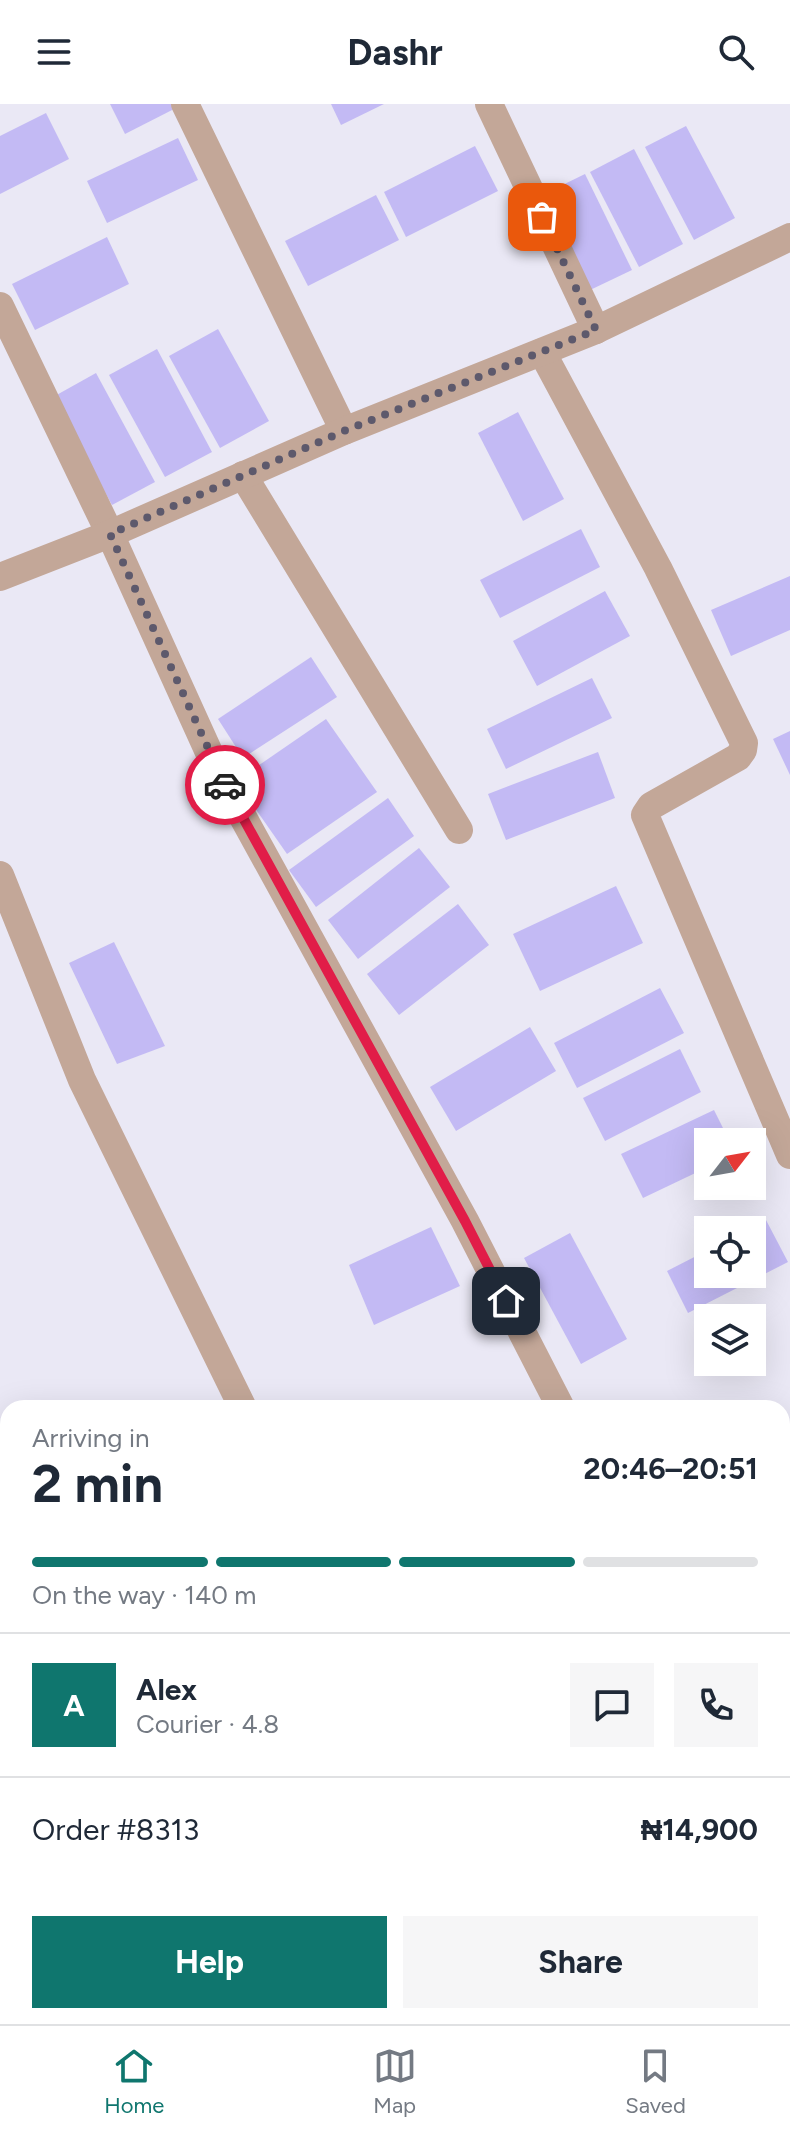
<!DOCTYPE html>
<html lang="en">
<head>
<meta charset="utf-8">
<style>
  body { margin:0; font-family:Figtree,sans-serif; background:#f6f6f7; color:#1f2937; height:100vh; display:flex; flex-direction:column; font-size:30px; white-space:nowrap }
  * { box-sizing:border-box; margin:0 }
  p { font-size:26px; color:#747a83 }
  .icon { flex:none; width:44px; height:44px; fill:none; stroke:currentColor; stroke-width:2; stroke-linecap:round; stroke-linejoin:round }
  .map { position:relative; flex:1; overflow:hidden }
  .sheet { position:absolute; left:0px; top:1296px; width:790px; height:624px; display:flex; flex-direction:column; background:#fff; border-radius:24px 24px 0 0; box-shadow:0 8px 32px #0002 }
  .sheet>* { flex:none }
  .needle { width:52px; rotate:59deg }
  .fabs { position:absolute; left:694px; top:1024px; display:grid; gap:16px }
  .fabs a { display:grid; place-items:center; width:72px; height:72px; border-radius:0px; background:#fff; box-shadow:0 8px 32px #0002; font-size:40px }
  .pin { position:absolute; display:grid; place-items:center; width:68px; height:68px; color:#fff; margin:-34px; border-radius:16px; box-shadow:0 4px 12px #0006 }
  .courier { position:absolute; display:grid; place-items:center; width:80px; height:80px; margin:-40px; border:6px solid #e11d48; border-radius:50%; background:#fff; color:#222; box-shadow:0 2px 10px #0007 }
  .summary em { font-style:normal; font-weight:700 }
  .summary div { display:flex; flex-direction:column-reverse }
  .summary { display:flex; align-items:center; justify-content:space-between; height:136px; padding:0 32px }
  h1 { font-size:52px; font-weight:700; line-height:60px }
  .bar { display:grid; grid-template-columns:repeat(4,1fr); gap:12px 8px; align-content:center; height:96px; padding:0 32px }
  .bar i { height:10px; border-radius:6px; background:#e0e1e3 }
  .bar .current { background:#0f766e }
  .bar p { grid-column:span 4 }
  .line { display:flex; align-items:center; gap:20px; padding:0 32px; border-top:2px solid #e0e1e3 }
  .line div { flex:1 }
  .round { display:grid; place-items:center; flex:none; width:84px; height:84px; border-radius:0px; background:#f6f6f7 }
  .button { display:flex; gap:16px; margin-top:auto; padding:16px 32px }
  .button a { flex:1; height:92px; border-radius:0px; background:#0f766e; color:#fff; font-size:32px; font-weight:700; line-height:92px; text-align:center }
  .button a+a { background:#f6f6f7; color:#1f2937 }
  header { display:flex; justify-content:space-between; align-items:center; height:104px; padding:0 32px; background:#fff; font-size:36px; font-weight:700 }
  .menu { display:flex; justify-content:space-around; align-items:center; height:112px; border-top:2px solid #e0e1e3; background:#fff; font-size:22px; color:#747a83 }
  .menu a { display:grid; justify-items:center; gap:4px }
  .menu .current { color:#0f766e }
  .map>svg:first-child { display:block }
  .building { fill:#c3baf4 }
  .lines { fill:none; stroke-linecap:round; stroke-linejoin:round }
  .street { stroke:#c3a798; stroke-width:28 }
  .highway { stroke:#905a39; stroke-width:44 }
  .done { stroke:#5d596c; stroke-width:8; stroke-dasharray:0 14.4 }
  .route { stroke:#e11d48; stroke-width:10 }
</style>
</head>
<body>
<header><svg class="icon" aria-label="menu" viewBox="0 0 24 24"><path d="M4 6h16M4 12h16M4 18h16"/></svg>Dashr<svg class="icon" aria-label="search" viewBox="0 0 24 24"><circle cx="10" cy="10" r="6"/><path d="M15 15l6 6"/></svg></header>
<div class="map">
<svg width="790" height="1920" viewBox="0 0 790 1920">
  <rect width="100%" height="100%" fill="#eae8f5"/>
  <g class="building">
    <path d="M 110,0 L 174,0 L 176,4 L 125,30 Z"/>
    <path d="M 331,0 L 384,0 L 341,21 Z"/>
    <path d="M 46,9 L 69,55 L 0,90 L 0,32 Z"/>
    <path d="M 686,22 L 735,114 L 694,136 L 645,43 Z"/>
    <path d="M 178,34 L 198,76 L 107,119 L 87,77 Z"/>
    <path d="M 475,42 L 498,87 L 406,133 L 384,88 Z"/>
    <path d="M 634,45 L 683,140 L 639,163 L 590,68 Z"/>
    <path d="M 585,70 L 632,166 L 588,187 L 542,91 Z"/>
    <path d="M 376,91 L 399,136 L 308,182 L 285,137 Z"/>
    <path d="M 107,133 L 129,180 L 35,226 L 12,180 Z"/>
    <path d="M 218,225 L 269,317 L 220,344 L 169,252 Z"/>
    <path d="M 157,245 L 212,348 L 165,373 L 109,271 Z"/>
    <path d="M 96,269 L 155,378 L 112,401 L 53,293 Z"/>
    <path d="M 518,308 L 564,395 L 523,417 L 478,329 Z"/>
    <path d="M 581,425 L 600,463 L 500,514 L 480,476 Z"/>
    <path d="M 790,472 L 790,526 L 731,552 L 711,506 Z"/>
    <path d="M 605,487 L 630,532 L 537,582 L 513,537 Z"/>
    <path d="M 311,553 L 337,593 L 243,654 L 218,615 Z"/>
    <path d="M 592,574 L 612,614 L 506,665 L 487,625 Z"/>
    <path d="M 326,615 L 377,688 L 287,750 L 236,677 Z"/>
    <path d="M 790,627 L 790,671 L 773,635 Z"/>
    <path d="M 598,648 L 615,694 L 506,736 L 488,690 Z"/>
    <path d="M 388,694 L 414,732 L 316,803 L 289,766 Z"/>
    <path d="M 419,744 L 450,783 L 358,855 L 328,816 Z"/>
    <path d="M 616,782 L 643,839 L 540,887 L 513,830 Z"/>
    <path d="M 458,800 L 489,841 L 399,911 L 367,870 Z"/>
    <path d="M 114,838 L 165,942 L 117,960 L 69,859 Z"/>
    <path d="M 660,884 L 684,929 L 577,984 L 554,939 Z"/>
    <path d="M 530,923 L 556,967 L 456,1027 L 430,983 Z"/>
    <path d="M 680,945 L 701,988 L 605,1037 L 583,994 Z"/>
    <path d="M 714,1006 L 730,1038 L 708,1038 L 708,1063 L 643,1094 L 621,1050 Z"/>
    <path d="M 766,1116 L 788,1158 L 688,1209 L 667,1167 L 708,1146 L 708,1170 L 752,1170 L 752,1126 L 747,1126 Z"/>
    <path d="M 431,1123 L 460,1182 L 374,1221 L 349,1161 Z"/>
    <path d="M 570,1129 L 627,1235 L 581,1260 L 524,1154 Z"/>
    <path d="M 8,1431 L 8,1483 L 0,1466 L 0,1435 Z"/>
    <path d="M 790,1677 L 790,1754 L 782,1758 L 782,1681 Z"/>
    <path d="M 288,1912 L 331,1912 L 335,1920 L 274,1920 Z"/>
  </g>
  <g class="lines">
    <g class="street">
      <path d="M 185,0 L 344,327"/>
      <path d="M 489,0 L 596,226"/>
      <path d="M 0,202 L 110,430 L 217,666 L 465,1117 L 561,1304"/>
      <path d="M 542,248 L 658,464 L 744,639 L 743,646 L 738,653 L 651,702 L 645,711 L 790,1051"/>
      <path d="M 243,371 L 459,726"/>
      <path d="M 0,473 L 110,430 L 344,327 L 596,226 L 790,133"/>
      <path d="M 0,771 L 82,976 L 243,1304"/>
      <path d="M 782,1633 L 790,1630"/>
      <path d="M 534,1912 L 538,1920"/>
      <path d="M 131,1920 L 149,1912"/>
    </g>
    <path class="highway" d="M 0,1890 L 8,1908"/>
  </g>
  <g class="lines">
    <path class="done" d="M 225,681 L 110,430 L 344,327 L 596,226 L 542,113"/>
    <path class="route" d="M 225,681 L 465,1117 L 506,1197"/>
  </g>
</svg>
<div class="fabs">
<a><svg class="needle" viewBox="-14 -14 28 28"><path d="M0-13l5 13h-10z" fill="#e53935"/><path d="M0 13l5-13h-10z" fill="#747a83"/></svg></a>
<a><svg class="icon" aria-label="locate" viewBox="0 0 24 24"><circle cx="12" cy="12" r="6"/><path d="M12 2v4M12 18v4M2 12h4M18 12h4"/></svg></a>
<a><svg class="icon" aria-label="layers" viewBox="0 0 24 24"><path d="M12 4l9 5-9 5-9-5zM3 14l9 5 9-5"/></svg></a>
</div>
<div class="pin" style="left:542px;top:113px;background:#ea580c"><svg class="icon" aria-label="bag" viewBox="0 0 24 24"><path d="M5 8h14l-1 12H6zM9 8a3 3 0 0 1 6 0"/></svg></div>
<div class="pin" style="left:506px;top:1197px;background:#1f2937"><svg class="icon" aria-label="home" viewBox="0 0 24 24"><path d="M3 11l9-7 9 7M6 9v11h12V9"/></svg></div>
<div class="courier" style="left:225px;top:681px"><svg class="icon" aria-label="car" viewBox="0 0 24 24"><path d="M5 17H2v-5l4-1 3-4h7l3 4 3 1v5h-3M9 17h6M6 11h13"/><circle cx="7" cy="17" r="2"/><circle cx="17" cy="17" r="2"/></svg></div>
<section class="sheet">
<div class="summary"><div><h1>2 min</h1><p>Arriving in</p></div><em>20:46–20:51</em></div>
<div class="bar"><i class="current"></i><i class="current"></i><i class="current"></i><i></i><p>On the way · 140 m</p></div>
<div class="line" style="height:144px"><b class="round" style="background:#0f766e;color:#fff">A</b><div><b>Alex</b><p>Courier · 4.8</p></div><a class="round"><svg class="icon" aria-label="chat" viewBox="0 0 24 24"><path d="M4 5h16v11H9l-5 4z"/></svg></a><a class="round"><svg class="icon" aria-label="phone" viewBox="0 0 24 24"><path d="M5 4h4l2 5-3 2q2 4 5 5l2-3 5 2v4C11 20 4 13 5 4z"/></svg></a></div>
<div class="line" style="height:104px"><div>Order #8313</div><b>₦14,900</b></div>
<div class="button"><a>Help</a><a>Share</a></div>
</section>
</div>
<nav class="menu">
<a class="current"><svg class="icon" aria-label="home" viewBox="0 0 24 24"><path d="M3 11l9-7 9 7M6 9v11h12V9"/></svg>Home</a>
<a><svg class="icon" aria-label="map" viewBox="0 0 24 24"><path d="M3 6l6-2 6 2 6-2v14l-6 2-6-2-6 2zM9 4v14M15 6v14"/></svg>Map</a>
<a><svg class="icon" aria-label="saved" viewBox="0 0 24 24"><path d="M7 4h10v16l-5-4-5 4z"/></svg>Saved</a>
</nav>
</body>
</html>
